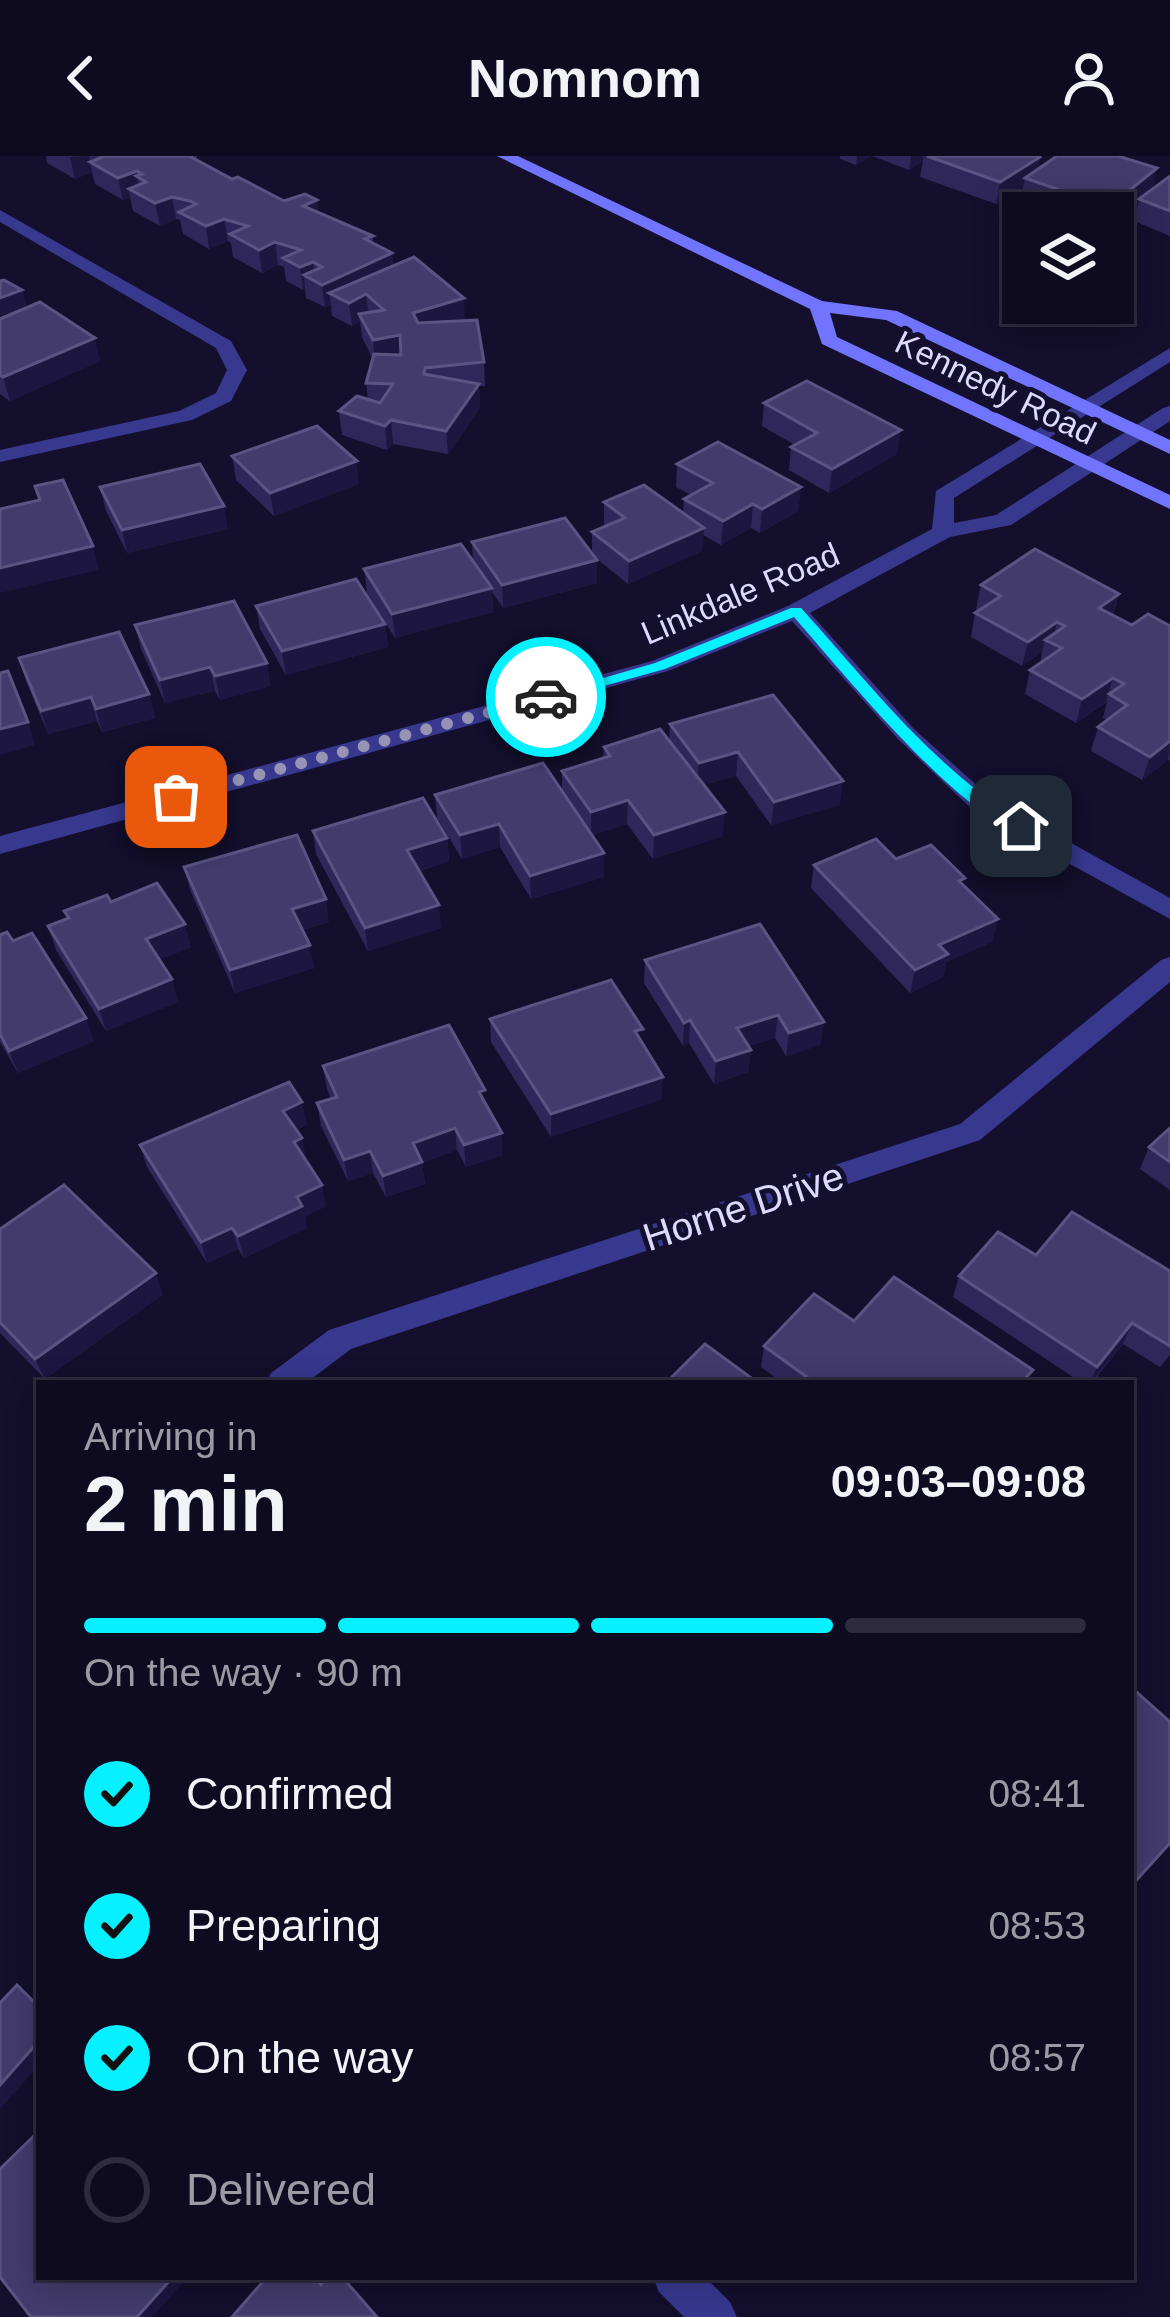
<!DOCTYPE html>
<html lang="en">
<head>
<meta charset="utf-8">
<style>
  body { margin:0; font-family:Helvetica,sans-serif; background:#1c192e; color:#f1f3f6; height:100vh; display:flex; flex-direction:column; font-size:45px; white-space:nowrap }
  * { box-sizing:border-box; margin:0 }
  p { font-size:39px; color:#9b9ba5 }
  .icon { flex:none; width:66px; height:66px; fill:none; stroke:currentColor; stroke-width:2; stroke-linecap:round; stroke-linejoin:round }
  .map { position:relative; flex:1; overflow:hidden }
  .side { position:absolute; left:36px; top:1224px; width:1098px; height:900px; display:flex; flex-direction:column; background:#0e0b21; border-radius:0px; box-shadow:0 6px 30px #0003,0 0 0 3px #2e2b3f }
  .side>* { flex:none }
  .buttons { position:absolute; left:1002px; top:36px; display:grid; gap:24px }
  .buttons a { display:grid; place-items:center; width:132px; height:132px; border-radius:0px; background:#0e0b21; box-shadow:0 6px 30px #0003,0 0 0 3px #2e2b3f; font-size:60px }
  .pin { position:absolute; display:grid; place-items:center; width:102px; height:102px; color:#fff; margin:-51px; border-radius:24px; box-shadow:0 6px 18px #0006 }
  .courier { position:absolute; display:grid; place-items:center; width:120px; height:120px; margin:-60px; border:9px solid #06f1ff; border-radius:50%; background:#fff; color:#222; box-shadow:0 3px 15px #0007 }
  .head em { font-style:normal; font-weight:700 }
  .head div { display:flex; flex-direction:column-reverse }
  .head { display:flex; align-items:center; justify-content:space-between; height:204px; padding:0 48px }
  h1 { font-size:78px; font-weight:700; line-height:90px }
  .bar { display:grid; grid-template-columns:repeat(4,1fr); gap:18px 12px; align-content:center; height:144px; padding:0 48px }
  .bar i { height:15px; border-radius:9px; background:#2e2b3f }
  .bar .active { background:#06f1ff }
  .bar p { grid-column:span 4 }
  ol { padding:0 48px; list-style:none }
  li { display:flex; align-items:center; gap:36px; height:132px }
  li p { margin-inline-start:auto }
  li .icon { padding:12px; border-radius:50%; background:#06f1ff; color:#111; stroke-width:4 }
  li:last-child { color:#9b9ba5 }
  li i { width:66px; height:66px; border:6px solid #2e2b3f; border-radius:50% }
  header { display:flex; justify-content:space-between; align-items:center; height:156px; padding:0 48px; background:#0e0b21; font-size:54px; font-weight:700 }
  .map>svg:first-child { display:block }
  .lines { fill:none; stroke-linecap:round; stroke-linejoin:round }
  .street { fill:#37388e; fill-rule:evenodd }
  .secondary { fill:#7174ff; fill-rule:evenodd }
  .wall { fill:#2f275a }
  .shaded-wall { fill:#1c1640 }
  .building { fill:#423b6c; stroke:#5a5483; stroke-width:3 }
  .route { fill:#06f1ff }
  .done { stroke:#9693b5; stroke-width:12; stroke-dasharray:0 21.6 }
  .labels { text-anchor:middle; stroke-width:10; stroke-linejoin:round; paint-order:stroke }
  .far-street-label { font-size:33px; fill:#dcdaff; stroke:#130f2c }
  .street-label { font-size:39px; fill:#dcdaff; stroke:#130f2c }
</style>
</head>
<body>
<header><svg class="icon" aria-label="back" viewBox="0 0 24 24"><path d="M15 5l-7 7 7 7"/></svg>Nomnom<svg class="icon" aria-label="person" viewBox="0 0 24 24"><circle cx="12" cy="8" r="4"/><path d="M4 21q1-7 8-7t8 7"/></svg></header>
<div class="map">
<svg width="1170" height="2161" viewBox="0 0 1170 2161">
  <rect width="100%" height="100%" fill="#130f2c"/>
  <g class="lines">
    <g class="street">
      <path d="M 0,54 L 231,185 L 247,214 L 231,245 L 192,264 L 0,306 L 0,294 L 179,255 L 216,237 L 227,214 L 216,192 L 0,66 Z"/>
      <path d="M 1170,192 L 1170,206 L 954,342 L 954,367 L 996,359 L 1163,252 L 1170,250 L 1170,265 L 1011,369 L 950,381 L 810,457 L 914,573 L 992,643 L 1170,742 L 1170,763 L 974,655 L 898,583 L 792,465 L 668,515 L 0,698 L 0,680 L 652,505 L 788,450 L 932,373 L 936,335 Z"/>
      <path d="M 1170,801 L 1170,826 L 980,984 L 351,1193 L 306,1227 L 266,1227 L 271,1217 L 329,1174 L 960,968 L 1161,804 Z"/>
      <path d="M 653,2121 L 705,2121 L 730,2146 L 737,2161 L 684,2161 L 659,2136 Z"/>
    </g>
    <path class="secondary" d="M 497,0 L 518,0 L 822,145 L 897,155 L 1170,284 L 1170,298 L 886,164 L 830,157 L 837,181 L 1170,339 L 1170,353 L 822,188 L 810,153 Z"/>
  </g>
  <g class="wall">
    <path d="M 46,0 L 197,0 L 197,5 L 232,23 L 373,80 L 373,87 L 392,97 L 393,110 L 465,165 L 484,206 L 485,230 L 479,230 L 480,252 L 448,298 L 393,288 L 387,294 L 342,279 L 339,255 L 368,243 L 366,227 L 372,202 L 362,181 L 360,166 L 352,170 L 332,160 L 331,149 L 325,151 L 306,142 L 305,133 L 303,134 L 286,125 L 284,111 L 278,109 L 262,117 L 233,101 L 231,87 L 228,85 L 209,93 L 183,78 L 180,64 L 176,63 L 160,70 L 133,55 L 130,41 L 123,44 L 95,28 L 92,16 L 75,23 L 47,7 Z"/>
    <path d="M 840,0 L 871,0 L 856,9 L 840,3 Z"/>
    <path d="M 872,0 L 1039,0 L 1040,1 L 1038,13 L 1152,34 L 1170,20 L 1170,80 L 1134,65 L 1139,45 L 1113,66 L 1113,57 L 1057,57 L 1021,45 L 1023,31 L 996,48 L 920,21 L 923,5 L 909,14 Z"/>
    <path d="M 0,125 L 22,134 L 26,152 L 100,205 L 10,245 L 0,238 Z"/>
    <path d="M 764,247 L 897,298 L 829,337 L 789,314 L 791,291 L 795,289 L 762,270 Z"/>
    <path d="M 232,300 L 359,328 L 274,360 L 236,324 Z"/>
    <path d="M 677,308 L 801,331 L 798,355 L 760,377 L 751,372 L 721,389 L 703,379 L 702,395 L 628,428 L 597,403 L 597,427 L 503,452 L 492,436 L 493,456 L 395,482 L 367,437 L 364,413 L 473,405 L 472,386 L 592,398 L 592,376 L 606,371 L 604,369 L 604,346 L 683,357 L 684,343 L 691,339 L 676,331 Z"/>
    <path d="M 100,331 L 228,373 L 127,397 L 106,355 Z"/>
    <path d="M 981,429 L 1119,438 L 1113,459 L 1132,469 L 1170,470 L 1170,605 L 1168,604 L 1142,624 L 1091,595 L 1098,571 L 1107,564 L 1103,562 L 1107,546 L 1076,567 L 1025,538 L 1030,514 L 1040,508 L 1042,496 L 1022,510 L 971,481 L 975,457 L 979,455 L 976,453 Z"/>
    <path d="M 256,450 L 385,468 L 388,491 L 286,519 L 260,473 Z"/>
    <path d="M 135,469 L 271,530 L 220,544 L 215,535 L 165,547 L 141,493 Z"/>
    <path d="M 19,502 L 149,538 L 155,562 L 102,576 L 97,565 L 48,578 L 26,525 Z"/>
    <path d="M 773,539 L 840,649 L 771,669 L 736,620 L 703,629 L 723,680 L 653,703 L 627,668 L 592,679 L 604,721 L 531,743 L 500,691 L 462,703 L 437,662 L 435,639 L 562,635 L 562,615 L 603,602 L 604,591 L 669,586 L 670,568 Z"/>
    <path d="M 313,675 L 447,682 L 449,705 L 419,715 L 441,772 L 368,795 L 316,698 Z"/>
    <path d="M 896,703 L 964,729 L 998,763 L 992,786 L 946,806 L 943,821 L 910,837 L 811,732 L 814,709 Z"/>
    <path d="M 184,711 L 329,766 L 303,774 L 314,812 L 235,837 L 190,734 Z"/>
    <path d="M 111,746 L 191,791 L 159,804 L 178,846 L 106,875 L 56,794 L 48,770 L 67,763 L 64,755 Z"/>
    <path d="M 0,779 L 94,885 L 18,917 L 0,886 Z"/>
    <path d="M 645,804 L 824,866 L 820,889 L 786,900 L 775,882 L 749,890 L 751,894 L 748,916 L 714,928 L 689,887 L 683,890 L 644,827 Z"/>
    <path d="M 490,863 L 642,887 L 662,943 L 551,981 L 491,886 Z"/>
    <path d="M 323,910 L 486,949 L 503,999 L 466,1011 L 457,994 L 422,1007 L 425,1028 L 386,1041 L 373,1017 L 348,1025 L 321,970 L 317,947 L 331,943 L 327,933 Z"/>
    <path d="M 307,969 L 296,974 L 306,1005 L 326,1050 L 305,1061 L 307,1072 L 244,1102 L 238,1093 L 207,1107 L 147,1011 L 140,989 Z"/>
    <path d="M 1170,972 L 1170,1034 L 1140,1013 L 1149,991 Z"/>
    <path d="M 0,1073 L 163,1138 L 45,1223 L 0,1177 Z"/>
    <path d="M 1036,1099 L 1170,1115 L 1170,1199 L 1160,1211 L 1123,1188 L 1092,1227 L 1082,1227 L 953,1141 L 959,1120 Z"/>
    <path d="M 854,1165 L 1028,1227 L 783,1227 L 761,1211 L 764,1190 Z"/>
  </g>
  <g class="shaded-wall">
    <path d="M 89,0 L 92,16 L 75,23 L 70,1 Z"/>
    <path d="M 857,0 L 871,0 L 856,9 Z"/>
    <path d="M 911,0 L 923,0 L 923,5 L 909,14 Z"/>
    <path d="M 1040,1 L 1036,23 L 1025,22 L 1023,31 L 996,48 L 1000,26 Z"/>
    <path d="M 1157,12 L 1152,35 L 1113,66 L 1113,57 L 1108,57 L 1109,51 Z"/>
    <path d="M 137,15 L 139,38 L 129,33 L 130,41 L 123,44 L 118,22 Z"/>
    <path d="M 172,41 L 176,63 L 160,70 L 155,47 Z"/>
    <path d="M 317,44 L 320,67 L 303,50 Z"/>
    <path d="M 224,63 L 228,85 L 209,93 L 206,70 Z"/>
    <path d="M 275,86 L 278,109 L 262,117 L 259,94 Z"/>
    <path d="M 392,97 L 394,119 L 329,137 L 331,149 L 325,151 L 322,129 Z"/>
    <path d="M 313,106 L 315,125 L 304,119 L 305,133 L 303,134 L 300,111 Z"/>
    <path d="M 22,134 L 28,157 L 0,168 L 0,142 Z"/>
    <path d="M 366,138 L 369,161 L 359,158 L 360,166 L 352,170 L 349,147 Z"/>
    <path d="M 464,142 L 465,164 L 415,180 L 413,157 Z"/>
    <path d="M 400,179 L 402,202 L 375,207 L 373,184 Z"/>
    <path d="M 95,182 L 100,205 L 10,245 L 3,221 Z"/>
    <path d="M 479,228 L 480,252 L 448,298 L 446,275 Z"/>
    <path d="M 391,264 L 393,288 L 387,294 L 385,270 Z"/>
    <path d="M 901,274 L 897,298 L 829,337 L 832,313 Z"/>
    <path d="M 357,305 L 359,328 L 274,360 L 270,337 Z"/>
    <path d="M 801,331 L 798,355 L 760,377 L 762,353 Z"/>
    <path d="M 753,348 L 751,372 L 721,389 L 723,365 Z"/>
    <path d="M 224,350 L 228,373 L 127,397 L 122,374 Z"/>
    <path d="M 704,372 L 702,395 L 628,428 L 629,405 Z"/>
    <path d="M 93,390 L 99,414 L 0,437 L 0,412 Z"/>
    <path d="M 597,404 L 597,427 L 503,452 L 502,429 Z"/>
    <path d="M 492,432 L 493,456 L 395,482 L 392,458 Z"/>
    <path d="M 1119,438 L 1112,461 L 1099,452 Z"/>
    <path d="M 1057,466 L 1052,487 L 1045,484 L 1042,496 L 1022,510 L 1028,486 Z"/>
    <path d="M 385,468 L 388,491 L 286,519 L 282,495 Z"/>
    <path d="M 267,507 L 271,530 L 220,544 L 215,520 Z"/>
    <path d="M 210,511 L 215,535 L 165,547 L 160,524 Z"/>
    <path d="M 1113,522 L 1106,546 L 1076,567 L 1082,543 Z"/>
    <path d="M 149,538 L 155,562 L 102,576 L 96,553 Z"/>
    <path d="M 91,541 L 97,565 L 48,578 L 41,555 Z"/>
    <path d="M 28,566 L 35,589 L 0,599 L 0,573 Z"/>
    <path d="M 1170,585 L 1168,604 L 1142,624 L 1150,601 Z"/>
    <path d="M 738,596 L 736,620 L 697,631 L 699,607 Z"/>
    <path d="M 843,625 L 840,649 L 771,669 L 774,646 Z"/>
    <path d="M 628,644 L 627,668 L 591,679 L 591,656 Z"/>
    <path d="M 725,656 L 723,680 L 653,703 L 654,679 Z"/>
    <path d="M 499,668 L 500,691 L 462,703 L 460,679 Z"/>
    <path d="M 447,682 L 449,705 L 410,717 L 407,694 Z"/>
    <path d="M 604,697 L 604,721 L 531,743 L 530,720 Z"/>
    <path d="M 326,743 L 329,766 L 296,776 L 292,753 Z"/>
    <path d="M 439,749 L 441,772 L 368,795 L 365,772 Z"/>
    <path d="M 998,763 L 992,786 L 946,806 L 943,821 L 910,837 L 915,814 L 939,789 Z"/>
    <path d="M 185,768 L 191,791 L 152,807 L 146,783 Z"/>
    <path d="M 310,789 L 314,812 L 235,837 L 230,814 Z"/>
    <path d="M 172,823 L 178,846 L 106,875 L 99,853 Z"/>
    <path d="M 778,859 L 775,882 L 735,895 L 737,872 Z"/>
    <path d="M 86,862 L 94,885 L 18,917 L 9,895 Z"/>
    <path d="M 690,864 L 689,887 L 683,890 L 684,867 Z"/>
    <path d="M 824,866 L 820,889 L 786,900 L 789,877 Z"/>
    <path d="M 751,894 L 748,916 L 714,928 L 716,905 Z"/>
    <path d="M 663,921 L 662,943 L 551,981 L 551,958 Z"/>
    <path d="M 302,946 L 307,969 L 288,977 L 283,955 Z"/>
    <path d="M 455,972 L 457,994 L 422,1007 L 425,1028 L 386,1041 L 383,1020 L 413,987 Z"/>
    <path d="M 502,977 L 503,999 L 466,1011 L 464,989 Z"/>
    <path d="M 302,982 L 307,1005 L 294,986 Z"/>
    <path d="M 370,995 L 373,1017 L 348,1025 L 344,1004 Z"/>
    <path d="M 322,1029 L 326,1050 L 305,1061 L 307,1072 L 244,1102 L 238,1080 L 297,1041 Z"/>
    <path d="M 232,1072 L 238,1093 L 207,1107 L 201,1086 Z"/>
    <path d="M 156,1117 L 163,1138 L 45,1223 L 35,1203 Z"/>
    <path d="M 1132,1167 L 1123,1188 L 1090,1227 L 1097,1211 Z"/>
    <path d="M 39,1885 L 39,1909 L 0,1953 L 0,1929 Z"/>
    <path d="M 173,2121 L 188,2121 L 152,2161 L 137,2161 Z"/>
  </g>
  <g class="building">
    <path d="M 105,0 L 193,0 L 191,1 L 232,23 L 238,21 L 284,45 L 305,38 L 317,44 L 303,50 L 373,80 L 365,83 L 392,97 L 322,129 L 304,119 L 322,111 L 313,106 L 300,111 L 283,102 L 301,94 L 275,86 L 259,94 L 230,78 L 248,70 L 224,63 L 206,70 L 179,56 L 196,48 L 190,45 L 172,41 L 155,47 L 129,33 L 146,26 L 136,20 L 142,18 L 137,15 L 118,22 L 90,6 Z"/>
    <path d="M 927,0 L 1039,0 L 1040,1 L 1000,26 Z"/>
    <path d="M 1057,0 L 1118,0 L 1157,12 L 1109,51 L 1025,22 Z"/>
    <path d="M 1170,20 L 1170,55 L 1139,43 Z"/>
    <path d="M 414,101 L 464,142 L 413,157 L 418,167 L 477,164 L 484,206 L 425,212 L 424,218 L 479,228 L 446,275 L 391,264 L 385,270 L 339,255 L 357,240 L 380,247 L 393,228 L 366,227 L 374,198 L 401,199 L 400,179 L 373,184 L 359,158 L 384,154 L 366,138 L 349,147 L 329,137 Z"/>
    <path d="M 4,124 L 22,134 L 0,142 L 0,125 Z"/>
    <path d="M 40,146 L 95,182 L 3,221 L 0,219 L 0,163 Z"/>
    <path d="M 807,225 L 901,274 L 832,313 L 791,291 L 817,277 L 764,247 Z"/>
    <path d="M 317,270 L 357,305 L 270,337 L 232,300 Z"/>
    <path d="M 718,286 L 801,331 L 762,353 L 753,348 L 723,365 L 684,343 L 713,327 L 677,308 Z"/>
    <path d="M 200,308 L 224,350 L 122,374 L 100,331 Z"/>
    <path d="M 63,324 L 93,390 L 0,412 L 0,353 L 40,344 L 35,330 Z"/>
    <path d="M 644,329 L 704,372 L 629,405 L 592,376 L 625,362 L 604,346 Z"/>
    <path d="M 565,362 L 597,404 L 502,429 L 472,386 Z"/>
    <path d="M 461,388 L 492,432 L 392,458 L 364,413 Z"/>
    <path d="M 1035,393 L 1119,438 L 1099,452 L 1132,469 L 1148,458 L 1170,470 L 1170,585 L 1150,601 L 1098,571 L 1127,549 L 1109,538 L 1124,528 L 1113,522 L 1082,543 L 1030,514 L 1062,492 L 1045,484 L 1065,470 L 1057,466 L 1028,486 L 975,457 L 1001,440 L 981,429 Z"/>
    <path d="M 356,423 L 385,468 L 282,495 L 256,450 Z"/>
    <path d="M 234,445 L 267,507 L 215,520 L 210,511 L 160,524 L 135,469 Z"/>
    <path d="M 119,476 L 149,538 L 96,553 L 91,541 L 41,555 L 19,502 Z"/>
    <path d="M 8,515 L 28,566 L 0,573 L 0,517 Z"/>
    <path d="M 773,539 L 843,625 L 774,646 L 738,596 L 699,607 L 670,568 Z"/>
    <path d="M 660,573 L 725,656 L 654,679 L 628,644 L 591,656 L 562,615 L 610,600 L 604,591 Z"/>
    <path d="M 543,607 L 604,697 L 530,720 L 499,668 L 460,679 L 435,639 Z"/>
    <path d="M 423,642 L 447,682 L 407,694 L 439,749 L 365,772 L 313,675 Z"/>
    <path d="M 297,679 L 326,743 L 292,753 L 310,789 L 230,814 L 184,711 Z"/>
    <path d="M 876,683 L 896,703 L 931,689 L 965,722 L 959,725 L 998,763 L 939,789 L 948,798 L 915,814 L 814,709 Z"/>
    <path d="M 157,727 L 185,768 L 146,783 L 172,823 L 99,853 L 48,770 L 69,762 L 64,755 L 107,739 L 111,746 Z"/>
    <path d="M 760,768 L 824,866 L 789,877 L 778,859 L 737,872 L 751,894 L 716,905 L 690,864 L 684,867 L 645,804 Z"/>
    <path d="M 7,776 L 13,785 L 32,777 L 86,862 L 9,895 L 0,878 L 0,779 Z"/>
    <path d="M 611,824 L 643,873 L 635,875 L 663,921 L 551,958 L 490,863 Z"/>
    <path d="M 449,869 L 485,934 L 479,936 L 502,977 L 464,989 L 455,972 L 413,987 L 422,1006 L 383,1020 L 370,995 L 344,1004 L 317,947 L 337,941 L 323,910 Z"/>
    <path d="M 289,926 L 302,946 L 283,955 L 302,982 L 294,986 L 322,1029 L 297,1041 L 302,1050 L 238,1080 L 232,1072 L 201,1086 L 140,989 Z"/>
    <path d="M 1170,972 L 1170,1006 L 1149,991 Z"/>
    <path d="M 64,1029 L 156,1117 L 35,1203 L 0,1166 L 0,1073 Z"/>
    <path d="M 1072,1056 L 1170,1115 L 1170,1190 L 1132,1167 L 1097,1211 L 959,1120 L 998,1076 L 1036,1099 Z"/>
    <path d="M 894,1121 L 1033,1214 L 1021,1227 L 815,1227 L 764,1190 L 814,1138 L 854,1165 Z"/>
    <path d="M 705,1188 L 758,1227 L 666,1227 Z"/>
    <path d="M 1131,1531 L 1170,1566 L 1170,1687 L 1131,1730 Z"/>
    <path d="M 17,1829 L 39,1851 L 39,1885 L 0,1929 L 0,1847 Z"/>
    <path d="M 39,1975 L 39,2121 L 173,2121 L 137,2161 L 31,2161 L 0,2121 L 0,2013 Z"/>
    <path d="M 267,2121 L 314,2121 L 321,2129 L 326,2121 L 342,2121 L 377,2161 L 232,2161 Z"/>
  </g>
  <path class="route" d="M 791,452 L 801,452 C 870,528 936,616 1026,667 L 1026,674 C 973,678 832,504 794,461 L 665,513 L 546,546 L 538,541 L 655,507 Z"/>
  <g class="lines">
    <path class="done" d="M 176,641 L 546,541"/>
  </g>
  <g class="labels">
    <g class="far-street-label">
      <text transform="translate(996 231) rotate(26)" y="12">Kennedy Road</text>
      <text transform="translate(740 437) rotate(-23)" y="12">Linkdale Road</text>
    </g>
    <g class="street-label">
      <text transform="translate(743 1050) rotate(-18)" y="14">Horne Drive</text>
    </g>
  </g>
</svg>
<div class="buttons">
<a><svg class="icon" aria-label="layers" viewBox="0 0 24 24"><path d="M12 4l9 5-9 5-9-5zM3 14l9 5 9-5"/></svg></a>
</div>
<div class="pin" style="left:176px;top:641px;background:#ea580c"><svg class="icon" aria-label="bag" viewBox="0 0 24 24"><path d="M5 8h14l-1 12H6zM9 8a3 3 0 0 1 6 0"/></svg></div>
<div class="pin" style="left:1021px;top:670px;background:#1f2937"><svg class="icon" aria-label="home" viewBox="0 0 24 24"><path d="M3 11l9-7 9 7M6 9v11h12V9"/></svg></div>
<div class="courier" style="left:546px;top:541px"><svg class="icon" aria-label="car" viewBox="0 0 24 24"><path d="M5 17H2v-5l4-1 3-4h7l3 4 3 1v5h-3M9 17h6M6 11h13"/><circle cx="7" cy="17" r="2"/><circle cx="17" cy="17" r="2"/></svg></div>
<section class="side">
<div class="head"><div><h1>2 min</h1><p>Arriving in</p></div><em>09:03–09:08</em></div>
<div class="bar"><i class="active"></i><i class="active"></i><i class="active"></i><i></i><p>On the way · 90 m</p></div>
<ol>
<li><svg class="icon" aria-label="check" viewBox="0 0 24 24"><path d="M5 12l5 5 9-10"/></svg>Confirmed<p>08:41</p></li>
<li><svg class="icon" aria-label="check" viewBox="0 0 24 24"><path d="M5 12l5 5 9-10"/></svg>Preparing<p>08:53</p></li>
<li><svg class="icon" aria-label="check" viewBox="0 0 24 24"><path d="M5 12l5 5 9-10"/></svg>On the way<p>08:57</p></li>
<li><i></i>Delivered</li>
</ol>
</section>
</div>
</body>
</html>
